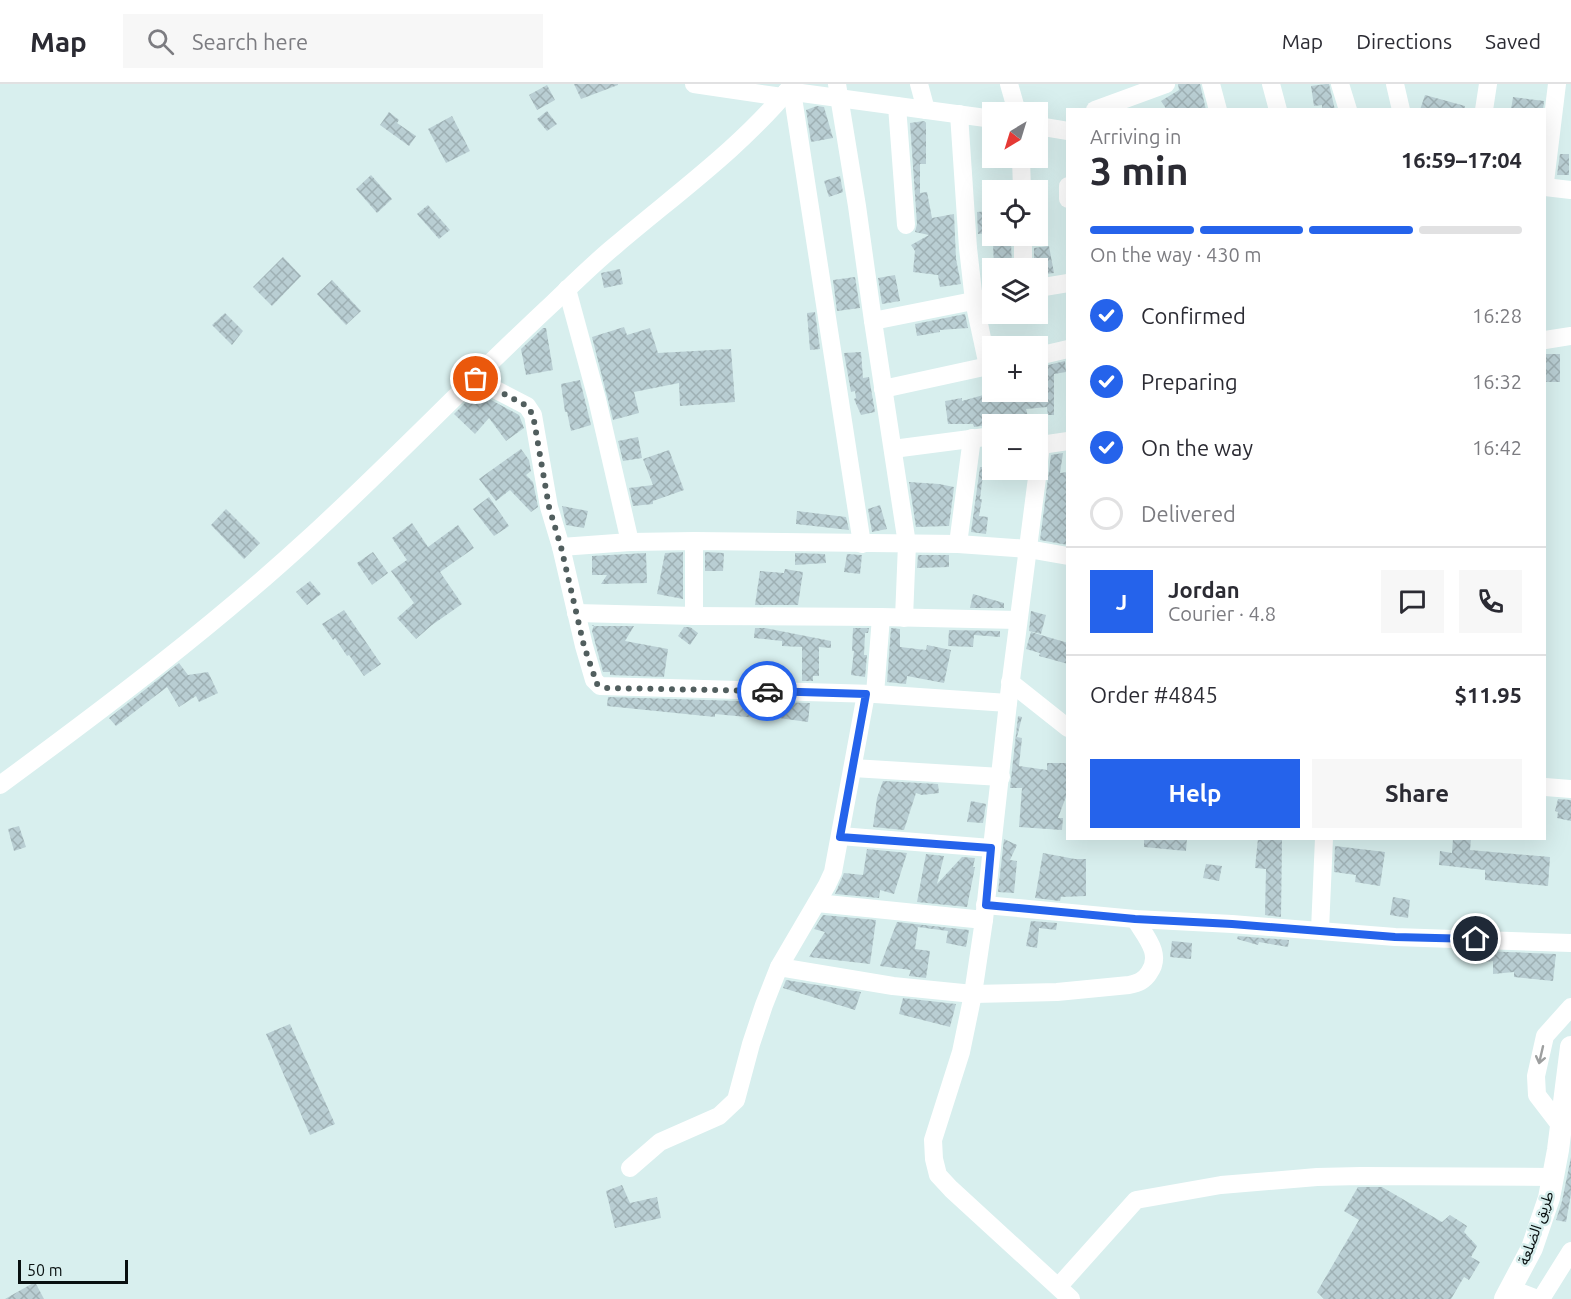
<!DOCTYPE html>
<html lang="en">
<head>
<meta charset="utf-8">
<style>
  body { margin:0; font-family:Ubuntu,"Noto Sans Arabic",sans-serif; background:#f7f7f7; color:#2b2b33; height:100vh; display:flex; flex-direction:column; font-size:22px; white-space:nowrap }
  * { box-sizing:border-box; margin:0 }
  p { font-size:20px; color:#7c7c81 }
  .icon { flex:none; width:33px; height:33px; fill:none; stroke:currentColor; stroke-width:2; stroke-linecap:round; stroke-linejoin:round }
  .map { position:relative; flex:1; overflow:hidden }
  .sheet { position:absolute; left:1066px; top:24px; width:480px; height:732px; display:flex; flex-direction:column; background:#fff; border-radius:0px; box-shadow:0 6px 24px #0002 }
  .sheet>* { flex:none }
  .needle { width:39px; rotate:218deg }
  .fabs { position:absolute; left:982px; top:18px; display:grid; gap:12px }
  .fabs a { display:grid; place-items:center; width:66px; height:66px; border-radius:0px; background:#fff; box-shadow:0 6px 24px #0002; font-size:30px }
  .scale { position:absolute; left:18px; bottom:15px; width:110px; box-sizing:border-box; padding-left:6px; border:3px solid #091010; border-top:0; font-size:16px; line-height:21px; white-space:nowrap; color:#091010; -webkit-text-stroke:4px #d8efee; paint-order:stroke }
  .pin { position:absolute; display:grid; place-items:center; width:51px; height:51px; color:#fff; margin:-26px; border:3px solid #fff; border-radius:50%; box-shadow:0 2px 6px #0007 }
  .courier { position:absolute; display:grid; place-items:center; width:60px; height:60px; margin:-30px; border:4px solid #2563eb; border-radius:50%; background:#fff; color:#222; box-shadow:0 2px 8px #0007 }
  .summary em { font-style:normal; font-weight:600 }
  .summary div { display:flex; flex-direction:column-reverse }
  .summary { display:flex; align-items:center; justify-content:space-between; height:102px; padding:0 24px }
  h1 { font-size:39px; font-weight:600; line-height:45px }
  .bar { display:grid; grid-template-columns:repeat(4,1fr); gap:9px 6px; align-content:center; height:72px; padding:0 24px }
  .bar i { height:8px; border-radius:4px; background:#e1e1e2 }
  .bar .current { background:#2563eb }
  .bar p { grid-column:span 4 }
  .line { display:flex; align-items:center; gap:15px; padding:0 24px; border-top:2px solid #e1e1e2 }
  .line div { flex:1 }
  .round { display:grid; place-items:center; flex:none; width:63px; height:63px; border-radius:0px; background:#f7f7f7 }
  ol { padding:0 24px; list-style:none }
  li { display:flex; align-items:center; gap:18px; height:66px }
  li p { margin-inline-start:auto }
  li .icon { padding:6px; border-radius:50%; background:#2563eb; color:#fff; stroke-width:4 }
  li:last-child { color:#7c7c81 }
  li i { width:33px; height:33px; border:3px solid #e1e1e2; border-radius:50% }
  .button { display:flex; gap:12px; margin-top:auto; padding:12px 24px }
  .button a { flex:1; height:69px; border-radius:0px; background:#2563eb; color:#fff; font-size:24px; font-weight:600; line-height:69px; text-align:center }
  .button a+a { background:#f7f7f7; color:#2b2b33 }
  header { display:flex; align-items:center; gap:36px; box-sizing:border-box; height:84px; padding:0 30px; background:#fff; border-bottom:2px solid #e1e1e2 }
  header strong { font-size:28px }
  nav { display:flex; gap:33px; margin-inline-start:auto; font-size:21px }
  .search { width:420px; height:54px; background:#f7f7f7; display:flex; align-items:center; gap:15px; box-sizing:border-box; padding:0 21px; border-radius:0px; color:#7c7c81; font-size:22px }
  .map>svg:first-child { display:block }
  .building { fill:url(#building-cross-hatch) }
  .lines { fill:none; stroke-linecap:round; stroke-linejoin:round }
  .minor { stroke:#fff; stroke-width:18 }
  .major { stroke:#fff; stroke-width:22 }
  .oneway { stroke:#9d9f9f }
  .done { stroke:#515e5e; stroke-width:6; stroke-dasharray:0 10.8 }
  .route { stroke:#2563eb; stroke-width:8 }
  .labels { text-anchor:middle; stroke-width:5; stroke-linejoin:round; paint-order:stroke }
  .street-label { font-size:15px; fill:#091010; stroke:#d8efee }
</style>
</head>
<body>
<header>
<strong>Map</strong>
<div class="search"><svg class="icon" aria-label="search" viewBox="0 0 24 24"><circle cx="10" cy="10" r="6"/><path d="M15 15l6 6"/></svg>Search here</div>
<nav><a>Map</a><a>Directions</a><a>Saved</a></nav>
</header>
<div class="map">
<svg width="1571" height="1215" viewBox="0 0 1571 1215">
  <defs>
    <pattern id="building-cross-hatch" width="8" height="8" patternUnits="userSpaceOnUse" patternTransform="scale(1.5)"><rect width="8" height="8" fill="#b9ced3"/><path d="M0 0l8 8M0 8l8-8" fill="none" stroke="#9eb0b4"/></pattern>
  </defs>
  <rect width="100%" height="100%" fill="#d8efee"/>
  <g class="building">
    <path d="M 574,0 L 618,0 L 618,1 L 581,15 Z"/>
    <path d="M 1178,0 L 1200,0 L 1206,26 L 1167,26 L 1161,17 L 1179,6 Z"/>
    <path d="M 1326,0 L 1329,0 L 1335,26 L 1322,26 L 1322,21 L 1314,22 L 1311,2 Z"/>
    <path d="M 547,1 L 555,16 L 537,26 L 529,11 Z"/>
    <path d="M 1425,11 L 1465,22 L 1464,26 L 1420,26 Z"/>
    <path d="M 1513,13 L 1544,17 L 1543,26 L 1511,26 Z"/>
    <path d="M 817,22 L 824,23 L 833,54 L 811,58 L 806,26 Z"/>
    <path d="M 547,27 L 557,40 L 547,47 L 537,35 Z"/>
    <path d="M 389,28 L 399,36 L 397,39 L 416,52 L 409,62 L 380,41 Z"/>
    <path d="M 452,32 L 470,67 L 446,79 L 428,45 Z"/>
    <path d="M 924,37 L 926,39 L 926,80 L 920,80 L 920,109 L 927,108 L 932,134 L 954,130 L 956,175 L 961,200 L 940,203 L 938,191 L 913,188 L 915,167 L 911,161 L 929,151 L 915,148 L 917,140 L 910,39 Z"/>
    <path d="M 1560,70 L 1569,70 L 1569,91 L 1557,91 Z"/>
    <path d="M 371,91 L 392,115 L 377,129 L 356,105 Z"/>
    <path d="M 840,92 L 843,108 L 829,113 L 824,97 Z"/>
    <path d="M 428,121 L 450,146 L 439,155 L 417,130 Z"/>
    <path d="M 990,127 L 991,149 L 978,150 L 977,128 Z"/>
    <path d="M 993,158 L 1011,158 L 1012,184 L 994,184 Z"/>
    <path d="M 1049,162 L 1054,189 L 1038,191 L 1038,184 L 1034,184 L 1034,164 Z"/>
    <path d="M 283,173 L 301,192 L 272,222 L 253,203 Z"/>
    <path d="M 620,185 L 623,200 L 604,204 L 601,189 Z"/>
    <path d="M 895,191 L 900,217 L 882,220 L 878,194 Z"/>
    <path d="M 855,193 L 860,224 L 837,227 L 833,196 Z"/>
    <path d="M 332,196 L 361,227 L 346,241 L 317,210 Z"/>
    <path d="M 815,228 L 820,265 L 810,266 L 807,229 Z"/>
    <path d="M 225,229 L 243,247 L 232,261 L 212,241 Z"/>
    <path d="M 965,230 L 968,244 L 940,246 L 940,248 L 917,252 L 915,240 Z"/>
    <path d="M 624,243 L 627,251 L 650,244 L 658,269 L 731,265 L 735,318 L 680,322 L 679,299 L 634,308 L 639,329 L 613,336 L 592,253 Z"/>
    <path d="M 543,244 L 546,244 L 553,286 L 526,291 L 521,265 Z"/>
    <path d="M 861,268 L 863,294 L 869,293 L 875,328 L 861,331 L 854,315 L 856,314 L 855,307 L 851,308 L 844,269 Z"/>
    <rect x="1545" y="270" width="15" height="28"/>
    <path d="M 1065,277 L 1066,288 L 1054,290 L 1054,331 L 1048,331 L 1047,323 L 1026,325 L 1030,340 L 993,340 L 974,343 L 973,340 L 948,340 L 945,317 L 962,314 L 962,317 L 994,308 L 997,318 L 1044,306 L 1040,283 Z"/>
    <path d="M 580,296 L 591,341 L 571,347 L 567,328 L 565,328 L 561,300 Z"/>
    <path d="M 482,311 L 519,331 L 524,344 L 506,357 L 489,334 L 475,350 L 454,330 L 470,314 L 476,319 Z"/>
    <path d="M 638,353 L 642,374 L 623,377 L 618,357 Z"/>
    <path d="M 521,365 L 529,376 L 531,387 L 526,391 L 533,398 L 538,423 L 531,428 L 510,406 L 496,417 L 479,395 Z"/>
    <path d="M 669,366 L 684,406 L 653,417 L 653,420 L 633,422 L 629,404 L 653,401 L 643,375 Z"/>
    <path d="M 1063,369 L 1060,389 L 1068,388 L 1068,461 L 1040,456 L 1051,371 Z"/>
    <path d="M 980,383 L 984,383 L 980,415 L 982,415 L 979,432 L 988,433 L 986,450 L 971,448 Z"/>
    <path d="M 909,398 L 939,400 L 954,403 L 949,442 L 916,443 Z"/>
    <path d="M 489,413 L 509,442 L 494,452 L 473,425 Z"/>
    <path d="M 880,421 L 887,445 L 872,448 L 868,425 Z"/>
    <path d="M 562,422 L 588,427 L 584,444 L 566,441 Z"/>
    <path d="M 226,425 L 260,459 L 244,475 L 211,441 Z"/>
    <path d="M 797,427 L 846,433 L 849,446 L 796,440 Z"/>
    <path d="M 412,439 L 428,463 L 458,441 L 474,464 L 440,488 L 462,520 L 432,541 L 416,555 L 397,534 L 414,519 L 391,487 L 407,476 L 392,454 Z"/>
    <path d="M 373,468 L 388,489 L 372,501 L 357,479 Z"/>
    <path d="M 683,468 L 683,515 L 657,510 L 665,469 Z"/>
    <path d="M 705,468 L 724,469 L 723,487 L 705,487 Z"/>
    <path d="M 646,469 L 647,499 L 601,500 L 607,491 L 592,491 L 592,472 Z"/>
    <path d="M 795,469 L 825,470 L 826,479 L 795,481 Z"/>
    <path d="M 847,470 L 862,471 L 860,490 L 844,488 Z"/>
    <path d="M 918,471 L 949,471 L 949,483 L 917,484 Z"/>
    <path d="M 785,485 L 803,488 L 798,521 L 755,521 L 760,487 L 784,489 Z"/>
    <path d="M 310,497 L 321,510 L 307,521 L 296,508 Z"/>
    <path d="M 973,510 L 1004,519 L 1004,524 L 970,524 Z"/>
    <path d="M 344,526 L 381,580 L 364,592 L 349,571 L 347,572 L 335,554 L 333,556 L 322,540 Z"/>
    <path d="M 1031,527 L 1046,531 L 1041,550 L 1029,547 Z"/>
    <path d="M 591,541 L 634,542 L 625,557 L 668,565 L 664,593 L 610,591 L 610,588 L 603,588 L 592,547 L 594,541 Z"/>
    <path d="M 684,543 L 690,543 L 698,549 L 690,561 L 678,552 Z"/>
    <path d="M 755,544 L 765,544 L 831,557 L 831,564 L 819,563 L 819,592 L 813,592 L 813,597 L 802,597 L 802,563 L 782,562 L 782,557 L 754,554 Z"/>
    <path d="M 853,544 L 869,544 L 868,549 L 865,549 L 864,571 L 867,571 L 865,593 L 851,591 L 854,567 L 852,567 Z"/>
    <path d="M 891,544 L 900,545 L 900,563 L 926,566 L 927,561 L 951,566 L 944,599 L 907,592 L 906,600 L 887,598 Z"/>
    <path d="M 949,546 L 1000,547 L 1000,553 L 974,551 L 973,563 L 948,562 Z"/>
    <path d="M 1031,548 L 1068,559 L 1068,580 L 1039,572 L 1040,569 L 1026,565 Z"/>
    <path d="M 179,579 L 188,591 L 208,588 L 218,609 L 199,618 L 196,612 L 179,623 L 167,603 L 116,642 L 109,634 Z"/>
    <path d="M 608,613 L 810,619 L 808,638 L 757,631 L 757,634 L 715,630 L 715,633 L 607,622 Z"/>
    <path d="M 1018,632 L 1022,633 L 1017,653 L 1022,654 L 1019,682 L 1047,686 L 1047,679 L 1068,679 L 1067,710 L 1058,734 L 1063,734 L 1062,746 L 1019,743 L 1022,704 L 1010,704 Z"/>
    <path d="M 883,697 L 938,700 L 939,709 L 922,711 L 916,709 L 904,746 L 873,743 L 877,714 Z"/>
    <path d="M 1558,715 L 1571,716 L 1571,737 L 1557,734 L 1558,728 L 1555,727 Z"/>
    <path d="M 971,717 L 986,720 L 983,739 L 967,738 Z"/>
    <path d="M 19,742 L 26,763 L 14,767 L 8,745 Z"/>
    <path d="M 1144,754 L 1187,754 L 1186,767 L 1144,763 Z"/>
    <path d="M 1258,754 L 1282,754 L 1281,833 L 1265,831 L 1266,785 L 1255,784 Z"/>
    <path d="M 1453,754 L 1471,754 L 1470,766 L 1550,773 L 1548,802 L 1485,796 L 1485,786 L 1439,781 L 1440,767 L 1452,769 Z"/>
    <path d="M 1004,755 L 1017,761 L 1010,776 L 1017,777 L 1014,809 L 998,808 Z"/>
    <path d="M 1335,762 L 1385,768 L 1380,802 L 1355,798 L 1356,791 L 1334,788 Z"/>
    <path d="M 867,765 L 907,769 L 894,810 L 880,806 L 879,814 L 835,810 L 844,789 L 863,791 Z"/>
    <path d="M 1043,769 L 1075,775 L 1086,775 L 1086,812 L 1061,813 L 1060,817 L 1035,814 Z"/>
    <path d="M 926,770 L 944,772 L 937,800 L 962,773 L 975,774 L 973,783 L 975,783 L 967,823 L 917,818 Z"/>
    <path d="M 1206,780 L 1222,782 L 1219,797 L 1203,794 Z"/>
    <path d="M 1393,813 L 1410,816 L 1408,834 L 1390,831 Z"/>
    <path d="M 823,831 L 876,836 L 870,880 L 809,873 L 825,848 L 814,845 Z"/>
    <path d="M 1031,837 L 1057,839 L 1056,846 L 1039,844 L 1037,864 L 1026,862 Z"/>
    <path d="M 897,838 L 969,846 L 966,863 L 946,859 L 948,847 L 918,843 L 915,865 L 930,867 L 926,894 L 909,892 L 911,886 L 880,882 Z"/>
    <path d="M 1238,852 L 1289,856 L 1288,863 L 1259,858 L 1258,861 L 1237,855 Z"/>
    <path d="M 1172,857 L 1192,859 L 1191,875 L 1170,873 Z"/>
    <path d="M 1482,867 L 1556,870 L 1553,897 L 1514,893 L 1514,888 L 1493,890 L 1493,877 L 1483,878 Z"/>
    <path d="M 786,896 L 861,908 L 855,926 L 783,904 Z"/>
    <path d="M 903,914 L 956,920 L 950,943 L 899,930 Z"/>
    <path d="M 290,940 L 335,1040 L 310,1051 L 266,950 Z"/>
    <path d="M 1571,1073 L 1571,1110 L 1566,1138 L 1556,1136 L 1562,1117 Z"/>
    <path d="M 622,1101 L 630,1119 L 657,1113 L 661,1134 L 615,1144 L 606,1107 Z"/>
    <path d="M 1358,1103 L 1382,1103 L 1442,1138 L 1450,1131 L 1467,1142 L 1464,1148 L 1477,1162 L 1471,1173 L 1480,1178 L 1469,1196 L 1464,1193 L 1451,1215 L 1324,1215 L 1317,1208 L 1359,1136 L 1344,1127 Z"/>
    <path d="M 35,1198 L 44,1215 L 5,1215 Z"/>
  </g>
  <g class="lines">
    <g class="minor">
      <path d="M 694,0 L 782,13"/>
      <path d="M 837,0 L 857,122 L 873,237 L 907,460 L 904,534"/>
      <path d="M 919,0 L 926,26"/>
      <path d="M 1009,0 L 1017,28"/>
      <path d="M 1211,0 L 1218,26"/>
      <path d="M 1271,0 L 1278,26"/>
      <path d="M 1340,0 L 1348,26"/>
      <path d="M 1395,0 L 1401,26"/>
      <path d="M 787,7 L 993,35"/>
      <path d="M 792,7 L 862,460"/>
      <path d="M 897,22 L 906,141"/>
      <path d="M 1095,26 L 1166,0"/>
      <path d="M 1484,26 L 1488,0"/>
      <path d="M 959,30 L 968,164 L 974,217 L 988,282"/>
      <path d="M 1038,42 L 1068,47"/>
      <path d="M 1021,74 L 1022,106"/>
      <path d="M 1545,98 L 1557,0"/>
      <path d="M 1068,102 L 1068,115"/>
      <path d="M 1545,103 L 1571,106"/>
      <path d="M 1023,152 L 1023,184"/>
      <path d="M 1038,204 L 1068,199"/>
      <path d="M 567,205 L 597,315 L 630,458"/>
      <path d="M 873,237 L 993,213"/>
      <path d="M 1545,256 L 1571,252"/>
      <path d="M 1038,272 L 1068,265"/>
      <path d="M 475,295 L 527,322 L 533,331 L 549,423 L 561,463 L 584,562 L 594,596 L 600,602 L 875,610 L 1008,619"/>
      <path d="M 883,305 L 993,281"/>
      <path d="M 1038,352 L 1041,361 L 1038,385"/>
      <path d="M 1041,361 L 1068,357"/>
      <path d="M 893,365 L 993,352"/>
      <path d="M 1038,386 L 1008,619 L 984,836 L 973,910 L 961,968 L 933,1056 L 934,1075 L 938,1091 L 951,1105 L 1071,1215"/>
      <path d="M 958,460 L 972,354"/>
      <path d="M 561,463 L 630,458 L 694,457 L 958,460 L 1028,465 L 1068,472"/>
      <path d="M 576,529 L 694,532 L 881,533 L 1018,536"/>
      <path d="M 694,532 L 694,457"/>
      <path d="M 1010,598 L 1068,644"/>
      <path d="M 875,610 L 881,533"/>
      <path d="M 853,684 L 1001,693"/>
      <path d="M 0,701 C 106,623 211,544 308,455 C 392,378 470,296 553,219 C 574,199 594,179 616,161 C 677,109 742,63 793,0"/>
      <path d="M 1545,703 L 1571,705"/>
      <path d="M 840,752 L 991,764"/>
      <path d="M 817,819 L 984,836"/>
      <path d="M 985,821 L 1135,835 L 1232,840 L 1395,853 L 1571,859"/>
      <path d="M 1320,846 L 1324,754"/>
      <path d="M 779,883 L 893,902 L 973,910 L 1057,908 L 1129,901 C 1138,899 1144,897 1149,889 C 1163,870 1145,852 1135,835"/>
      <path d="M 1560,1041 L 1537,1011 L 1536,992 L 1545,952 L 1571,923"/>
      <path d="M 630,1084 L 660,1058 L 719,1032 L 736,1016 L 751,960 L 764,921 L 779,883 L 827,801 L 833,788 L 866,610"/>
      <path d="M 1059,1202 L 1136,1116 L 1221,1101 L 1317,1093 L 1361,1092 L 1553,1093"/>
      <path d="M 1511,1205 L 1537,1215"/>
      <path d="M 1541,1215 L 1571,1167"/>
    </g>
    <path class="major" d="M 1505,1215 L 1532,1164 L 1549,1114 L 1558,1066 L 1571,963"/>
  </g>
  <defs><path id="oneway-shaft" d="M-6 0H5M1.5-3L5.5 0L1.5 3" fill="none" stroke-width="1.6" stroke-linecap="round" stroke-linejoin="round" transform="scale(1.5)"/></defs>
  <use class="oneway" href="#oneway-shaft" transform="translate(1541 971) rotate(103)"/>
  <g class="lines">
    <path class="done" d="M 476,295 L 527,322 L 533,331 L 549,423 L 561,463 L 584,562 L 597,600 L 607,604 L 767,607"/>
    <path class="route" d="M 767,607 L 866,610 L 840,753 L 991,764 L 986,821 L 1135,835 L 1232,840 L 1395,853 L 1476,855"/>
  </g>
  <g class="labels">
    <g class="street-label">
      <text transform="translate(1536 1144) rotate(-70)" y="5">طريق الضلعة</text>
    </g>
  </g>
</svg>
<div class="fabs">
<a><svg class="needle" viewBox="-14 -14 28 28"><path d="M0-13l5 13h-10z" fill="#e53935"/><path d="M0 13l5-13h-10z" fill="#7c7c81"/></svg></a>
<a><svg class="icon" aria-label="locate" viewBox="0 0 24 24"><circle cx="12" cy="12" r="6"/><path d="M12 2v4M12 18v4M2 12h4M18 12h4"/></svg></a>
<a><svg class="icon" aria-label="layers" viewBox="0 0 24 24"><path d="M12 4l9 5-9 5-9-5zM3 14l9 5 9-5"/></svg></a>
<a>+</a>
<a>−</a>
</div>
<div class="scale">50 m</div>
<div class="pin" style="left:476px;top:295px;background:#ea580c"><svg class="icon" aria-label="bag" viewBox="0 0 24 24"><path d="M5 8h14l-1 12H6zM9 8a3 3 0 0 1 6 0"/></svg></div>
<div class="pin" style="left:1476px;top:855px;background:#1f2937"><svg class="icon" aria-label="home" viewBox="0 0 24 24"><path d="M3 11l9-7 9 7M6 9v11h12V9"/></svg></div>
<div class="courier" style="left:767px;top:607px"><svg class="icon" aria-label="car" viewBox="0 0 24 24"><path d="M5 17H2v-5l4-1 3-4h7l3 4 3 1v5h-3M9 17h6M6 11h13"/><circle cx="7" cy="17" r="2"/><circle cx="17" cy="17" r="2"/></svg></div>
<section class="sheet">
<div class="summary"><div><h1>3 min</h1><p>Arriving in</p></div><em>16:59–17:04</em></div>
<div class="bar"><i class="current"></i><i class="current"></i><i class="current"></i><i></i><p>On the way · 430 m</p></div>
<ol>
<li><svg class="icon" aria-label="check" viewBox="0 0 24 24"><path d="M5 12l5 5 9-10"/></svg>Confirmed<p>16:28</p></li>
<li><svg class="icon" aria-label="check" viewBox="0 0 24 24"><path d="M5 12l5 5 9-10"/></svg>Preparing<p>16:32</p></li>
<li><svg class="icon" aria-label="check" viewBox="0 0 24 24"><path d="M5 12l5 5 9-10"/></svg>On the way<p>16:42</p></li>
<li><i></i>Delivered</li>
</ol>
<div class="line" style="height:108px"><b class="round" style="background:#2563eb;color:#fff">J</b><div><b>Jordan</b><p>Courier · 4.8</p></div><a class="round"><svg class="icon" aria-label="chat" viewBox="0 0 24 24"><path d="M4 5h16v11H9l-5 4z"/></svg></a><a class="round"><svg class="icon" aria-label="phone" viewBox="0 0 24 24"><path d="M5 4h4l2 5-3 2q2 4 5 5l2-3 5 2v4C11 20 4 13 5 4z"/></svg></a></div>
<div class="line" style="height:78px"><div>Order #4845</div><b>$11.95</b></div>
<div class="button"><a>Help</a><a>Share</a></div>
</section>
</div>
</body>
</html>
